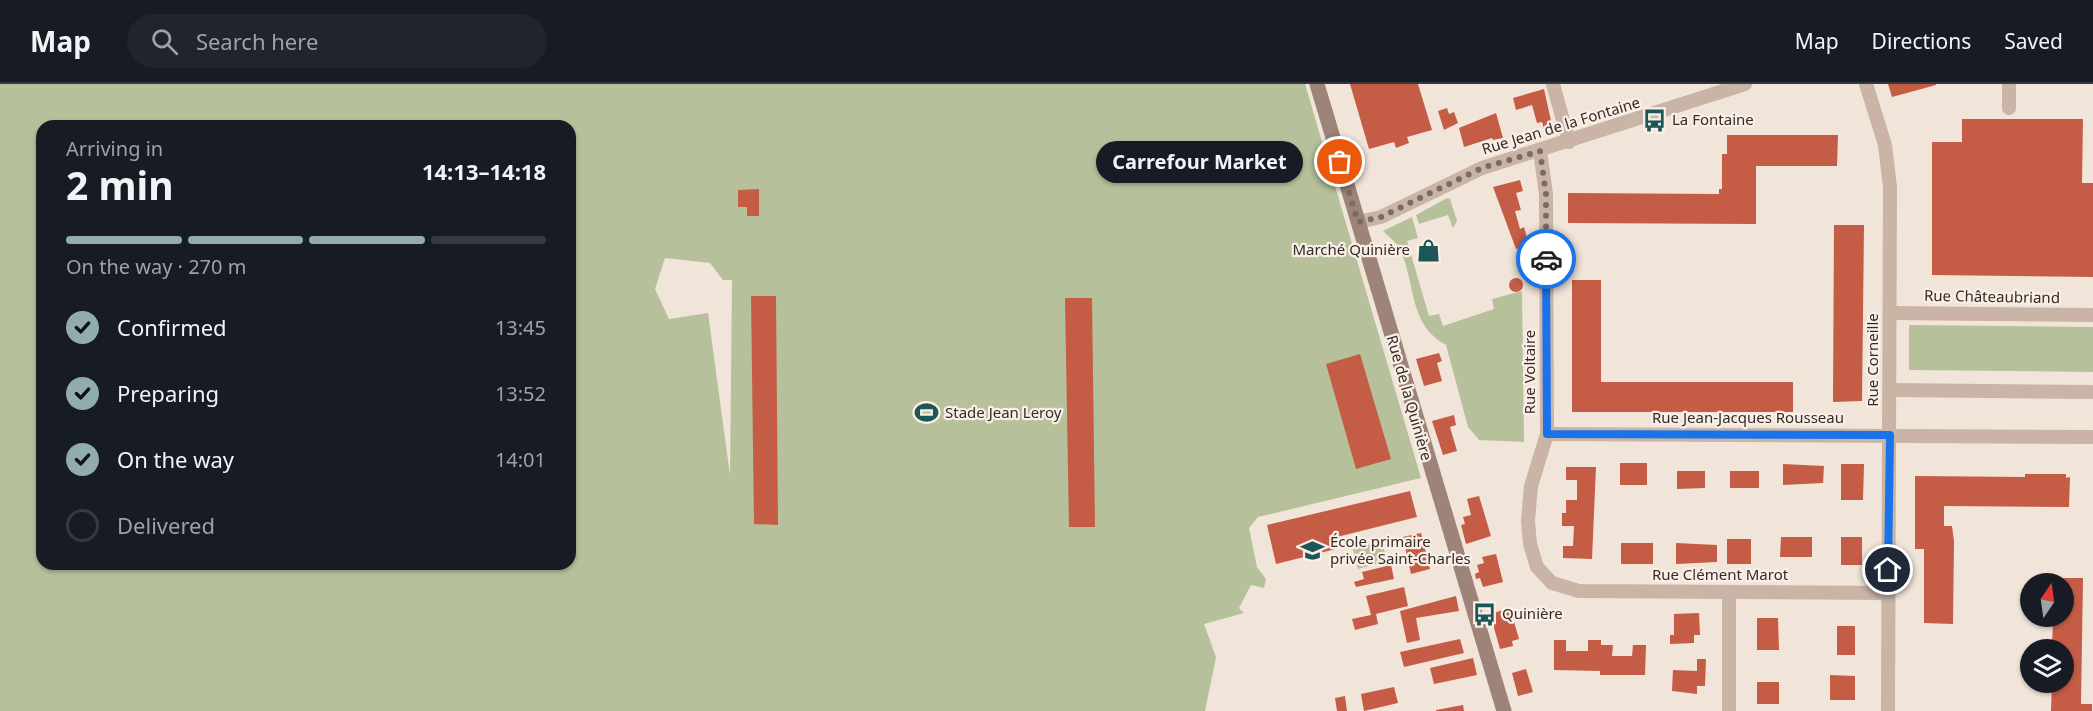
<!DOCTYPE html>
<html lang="en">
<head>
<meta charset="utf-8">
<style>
  body { margin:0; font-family:"Noto Sans",sans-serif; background:#20242c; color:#f1f3f6; height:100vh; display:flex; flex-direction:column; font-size:22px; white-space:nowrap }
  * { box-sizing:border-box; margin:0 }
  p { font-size:20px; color:#9ea1a6 }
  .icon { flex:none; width:33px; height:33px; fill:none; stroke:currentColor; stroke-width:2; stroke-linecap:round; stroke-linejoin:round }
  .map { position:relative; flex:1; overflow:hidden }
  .details { position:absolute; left:36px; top:36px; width:540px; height:450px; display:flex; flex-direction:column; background:#171b24; border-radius:18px; box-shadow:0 2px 4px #0004 }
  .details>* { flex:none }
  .needle { width:39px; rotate:13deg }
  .buttons { position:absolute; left:2020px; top:489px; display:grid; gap:12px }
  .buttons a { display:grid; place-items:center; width:54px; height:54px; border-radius:50%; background:#171b24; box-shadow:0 2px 4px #0004; font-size:30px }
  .pin { position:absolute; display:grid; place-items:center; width:51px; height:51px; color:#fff; margin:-26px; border:3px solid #fff; border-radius:50%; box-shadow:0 2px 6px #0007 }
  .courier { position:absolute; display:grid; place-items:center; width:60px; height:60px; margin:-30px; border:4px solid #1a73e8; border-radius:50%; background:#fff; color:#222; box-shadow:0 2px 8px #0007 }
  .bubble { position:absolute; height:42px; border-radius:21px; background:#171b24; box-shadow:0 2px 4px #0004; font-size:20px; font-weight:700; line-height:42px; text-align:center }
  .summary em { font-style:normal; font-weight:700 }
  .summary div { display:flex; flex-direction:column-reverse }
  .summary { display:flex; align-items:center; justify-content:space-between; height:102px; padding:0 30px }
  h1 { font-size:39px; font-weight:700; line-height:45px }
  .bar { display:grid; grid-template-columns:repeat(4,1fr); gap:9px 6px; align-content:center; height:72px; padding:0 30px }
  .bar i { height:8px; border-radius:4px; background:#363941 }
  .bar .active { background:#92acae }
  .bar p { grid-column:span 4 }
  ol { padding:0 30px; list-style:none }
  li { display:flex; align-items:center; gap:18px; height:66px }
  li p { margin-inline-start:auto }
  li .icon { padding:6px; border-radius:50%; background:#92acae; color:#111; stroke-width:4 }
  li:last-child { color:#9ea1a6 }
  li i { width:33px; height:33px; border:3px solid #363941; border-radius:50% }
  header { display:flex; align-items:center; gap:36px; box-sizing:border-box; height:84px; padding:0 30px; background:#171b24; border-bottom:2px solid #363941 }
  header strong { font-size:28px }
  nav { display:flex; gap:33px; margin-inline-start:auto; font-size:21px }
  .search { width:420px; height:54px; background:#20242c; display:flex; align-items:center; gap:15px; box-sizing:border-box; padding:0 21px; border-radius:33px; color:#9ea1a6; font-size:22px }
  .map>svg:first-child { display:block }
  .green { fill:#b6c09a; fill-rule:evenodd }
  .building { fill:#c55c45 }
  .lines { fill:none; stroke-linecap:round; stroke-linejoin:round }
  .street { stroke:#c9b4a6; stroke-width:14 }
  .secondary { stroke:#9d8378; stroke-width:15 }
  .done { stroke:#776c66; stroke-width:6; stroke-dasharray:0 10.8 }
  .route { stroke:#1a73e8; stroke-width:8 }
  .labels { text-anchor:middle; stroke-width:4.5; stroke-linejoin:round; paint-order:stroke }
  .poi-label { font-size:15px; fill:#352b27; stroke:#f9efe7; text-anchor:start }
  .street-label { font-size:15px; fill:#352b27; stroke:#f9efe7 }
</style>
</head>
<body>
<header>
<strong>Map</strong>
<div class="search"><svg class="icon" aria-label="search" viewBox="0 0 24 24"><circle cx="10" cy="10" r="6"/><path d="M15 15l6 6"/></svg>Search here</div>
<nav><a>Map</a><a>Directions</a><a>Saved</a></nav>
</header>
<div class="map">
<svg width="2093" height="627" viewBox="0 0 2093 627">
  <rect width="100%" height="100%" fill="#f1e5da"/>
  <g class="green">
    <path d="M 0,0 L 1305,0 L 1421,394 L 1258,433 L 1249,444 L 1257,483 L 1266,495 L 1264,504 L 1251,501 L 1239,524 L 1244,529 L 1204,540 L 1216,573 L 1205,627 L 0,627 ZM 42,42 L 570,42 L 570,480 L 42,480 ZM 665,174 L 710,179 L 723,196 L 732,196 L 730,391 L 708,229 L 669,235 L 655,205 Z"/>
    <path d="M 1447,114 L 1450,115 L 1457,137 L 1453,144 L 1448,131 L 1419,140 L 1416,131 Z"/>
    <path d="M 1412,133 L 1418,154 L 1407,157 L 1429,232 L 1439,230 L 1443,242 L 1494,225 L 1492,215 L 1522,207 L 1524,358 L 1479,356 L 1468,343 L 1446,261 C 1407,240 1417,199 1399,164 C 1396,158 1388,152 1383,147 Z"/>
    <path d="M 1909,241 L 2093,243 L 2093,288 L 1909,286 Z"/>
    <path d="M 1382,457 L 1387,477 L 1358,485 L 1353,465 Z"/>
  </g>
  <g class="building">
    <path d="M 1350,0 L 1418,0 L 1432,46 L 1407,53 L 1409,59 L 1396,64 L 1394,58 L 1369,65 Z"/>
    <path d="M 1888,0 L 1936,0 L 1936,1 L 1892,13 Z"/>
    <path d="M 1544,5 L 1553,46 L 1545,48 L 1542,38 L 1537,39 L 1532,21 L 1516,26 L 1513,14 Z"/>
    <path d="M 1447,24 L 1449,30 L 1454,28 L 1458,39 L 1444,46 L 1438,27 Z"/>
    <path d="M 1496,29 L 1503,54 L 1493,56 L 1492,54 L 1464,63 L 1459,44 Z"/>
    <path d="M 1962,35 L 2083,35 L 2082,99 L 2093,99 L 2093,193 L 1932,191 L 1932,58 L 1962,58 Z"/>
    <path d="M 1727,51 L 1838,51 L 1837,82 L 1756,82 L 1756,140 L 1568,139 L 1568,109 L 1719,110 L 1719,105 L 1722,105 L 1722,70 L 1727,70 Z"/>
    <path d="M 1520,96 L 1523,107 L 1516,109 L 1521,126 L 1515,127 L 1520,145 L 1524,143 L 1529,161 L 1516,165 L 1493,103 Z"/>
    <path d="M 759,105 L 759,132 L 747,132 L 747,123 L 738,123 L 738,106 Z"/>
    <path d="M 1834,141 L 1864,141 L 1862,317 L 1833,318 Z"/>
    <circle cx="1516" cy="201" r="7"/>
    <path d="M 1572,196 L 1601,196 L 1601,298 L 1793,298 L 1793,328 L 1572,328 Z"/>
    <path d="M 751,212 L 776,212 L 778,441 L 754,440 Z"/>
    <path d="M 1065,214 L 1092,214 L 1095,443 L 1069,443 Z"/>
    <path d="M 1439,269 L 1442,277 L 1437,279 L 1442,297 L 1424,302 L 1416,275 Z"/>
    <path d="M 1360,270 L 1391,375 L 1356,385 L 1326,280 Z"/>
    <path d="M 1454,331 L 1456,341 L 1450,343 L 1457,367 L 1443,371 L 1432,337 Z"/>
    <rect x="1620" y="379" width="27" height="22"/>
    <path d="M 1783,380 L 1824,382 L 1823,399 L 1783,401 Z"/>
    <path d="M 1841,380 L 1864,380 L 1863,416 L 1841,416 Z"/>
    <path d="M 1566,383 L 1596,383 L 1592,475 L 1563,474 L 1563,462 L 1573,462 L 1574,442 L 1562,442 L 1562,429 L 1566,429 L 1566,416 L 1577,416 L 1577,396 L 1566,396 Z"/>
    <path d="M 1677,387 L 1705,387 L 1705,404 L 1677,405 Z"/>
    <rect x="1730" y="387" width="29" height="17"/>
    <path d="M 2025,390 L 2066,390 L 2066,394 L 2070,393 L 2069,423 L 1944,422 L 1944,442 L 1952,442 L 1954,457 L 1953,540 L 1924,539 L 1924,465 L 1915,465 L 1915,392 L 2025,393 Z"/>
    <path d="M 1410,407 L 1417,433 L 1333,454 L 1336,465 L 1276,480 L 1267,441 Z"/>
    <path d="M 1479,412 L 1491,452 L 1466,460 L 1461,441 L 1465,440 L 1463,433 L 1471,431 L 1467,415 Z"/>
    <path d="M 1421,449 L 1430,485 L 1411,490 L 1403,453 Z"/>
    <path d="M 1781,453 L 1812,453 L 1812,473 L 1780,473 Z"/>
    <rect x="1841" y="453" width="21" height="28"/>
    <rect x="1727" y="455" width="24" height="25"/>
    <rect x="1621" y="459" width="32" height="21"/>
    <path d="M 1676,459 L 1717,461 L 1717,478 L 1676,480 Z"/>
    <path d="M 1496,470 L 1503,498 L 1483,503 L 1480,494 L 1476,495 L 1475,490 L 1479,488 L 1477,481 L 1484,479 L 1482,473 Z"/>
    <path d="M 1391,481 L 1394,495 L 1356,503 L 1354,498 L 1364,495 L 1362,488 Z"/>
    <path d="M 2057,494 L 2083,494 L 2081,620 L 2092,620 L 2092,627 L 2051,627 L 2052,598 L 2064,598 L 2064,566 L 2052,566 L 2053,532 L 2064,532 L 2064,500 L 2058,500 Z"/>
    <path d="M 1404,503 L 1408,522 L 1376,530 L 1378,540 L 1355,546 L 1352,535 L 1371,531 L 1366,512 Z"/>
    <path d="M 1456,512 L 1459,527 L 1416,534 L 1420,556 L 1407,559 L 1400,527 Z"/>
    <path d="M 1510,524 L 1519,555 L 1512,557 L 1513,562 L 1500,565 L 1490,530 Z"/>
    <path d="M 1699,529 L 1700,551 L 1694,551 L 1694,559 L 1670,560 L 1670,551 L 1674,551 L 1674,530 Z"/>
    <path d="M 1757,534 L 1778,534 L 1779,566 L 1757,566 Z"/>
    <rect x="1837" y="542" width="18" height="29"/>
    <path d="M 1460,555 L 1464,569 L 1404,583 L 1400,568 Z"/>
    <path d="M 1554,556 L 1566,556 L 1566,567 L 1588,567 L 1588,556 L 1601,556 L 1601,561 L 1613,561 L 1612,572 L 1632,572 L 1633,561 L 1646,561 L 1645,591 L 1600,591 L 1600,587 L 1554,586 Z"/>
    <path d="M 1473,574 L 1477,591 L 1434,600 L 1430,584 Z"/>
    <path d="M 1697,575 L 1706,575 L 1705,602 L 1697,602 L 1697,610 L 1672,607 L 1673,586 L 1697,587 Z"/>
    <path d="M 1526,585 L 1533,608 L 1518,612 L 1512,589 Z"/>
    <path d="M 1830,591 L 1855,592 L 1855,616 L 1830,616 Z"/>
    <rect x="1757" y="598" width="22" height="22"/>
    <path d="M 1394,603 L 1398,619 L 1364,627 L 1361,610 Z"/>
    <path d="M 1345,612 L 1347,627 L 1337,627 L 1335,614 Z"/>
    <path d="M 1463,621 L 1464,627 L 1436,627 L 1436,626 Z"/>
  </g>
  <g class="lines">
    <g class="street">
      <path d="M 1553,0 L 1569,58"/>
      <path d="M 1866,0 L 1885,61 L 1890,103 L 1888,627"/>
      <path d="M 2009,24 L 2009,0"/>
      <path d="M 1540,67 L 1546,110 L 1547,350 L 1531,402 L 1528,437 L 1530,460 L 1537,483 L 1552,499 L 1579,507 L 1888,509"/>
      <path d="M 1358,138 L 1381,133 L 1482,84 L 1745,0"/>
      <path d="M 1890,229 L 2093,231"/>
      <path d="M 1890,306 L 2093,308"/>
      <path d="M 1547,350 L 2093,353"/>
      <path d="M 1729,508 L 1729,627"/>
    </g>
    <path class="secondary" d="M 1317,0 L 1504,627"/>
  </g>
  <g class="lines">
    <path class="done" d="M 1340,78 L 1358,138 L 1381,133 L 1482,84 L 1540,67 L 1546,110 L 1546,175"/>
    <path class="route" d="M 1546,175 L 1547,350 L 1890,351 L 1888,486"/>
  </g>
  <defs>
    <symbol id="bus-bare" viewBox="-9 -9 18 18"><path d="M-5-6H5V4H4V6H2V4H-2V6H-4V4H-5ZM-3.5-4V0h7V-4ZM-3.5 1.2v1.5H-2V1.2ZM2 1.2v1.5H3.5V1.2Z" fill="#1d5657" stroke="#f9efe7" stroke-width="2.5" paint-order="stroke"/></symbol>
    <symbol id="shop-bare" viewBox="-9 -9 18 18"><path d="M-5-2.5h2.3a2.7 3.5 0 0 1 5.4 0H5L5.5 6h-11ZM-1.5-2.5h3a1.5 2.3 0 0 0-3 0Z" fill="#1d5657" stroke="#f9efe7" stroke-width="2.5" paint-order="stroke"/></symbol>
    <symbol id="stadium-bare" viewBox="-9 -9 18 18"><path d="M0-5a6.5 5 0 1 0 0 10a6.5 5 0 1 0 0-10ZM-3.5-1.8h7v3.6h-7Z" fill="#1d5657" stroke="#f9efe7" stroke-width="2.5" paint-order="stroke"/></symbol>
    <symbol id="school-bare" viewBox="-9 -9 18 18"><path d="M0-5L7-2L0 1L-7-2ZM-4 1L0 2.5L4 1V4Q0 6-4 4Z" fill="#1d5657" stroke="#f9efe7" stroke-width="2.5" paint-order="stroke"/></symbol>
  </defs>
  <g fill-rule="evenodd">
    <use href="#bus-bare" x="1638" y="20" width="33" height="33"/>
    <use href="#shop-bare" x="1412" y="150" width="33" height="33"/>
    <use href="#stadium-bare" x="910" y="312" width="33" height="33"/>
    <use href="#school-bare" x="1296" y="450" width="33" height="33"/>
    <use href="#bus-bare" x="1468" y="514" width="33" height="33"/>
  </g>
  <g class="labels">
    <g class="poi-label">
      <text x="1672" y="41">La Fontaine</text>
      <text x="1410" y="171" text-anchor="end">Marché Quinière</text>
      <text x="945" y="334">Stade Jean Leroy</text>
      <text x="1330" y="463">École primaire<tspan x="1330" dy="17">privée Saint-Charles</tspan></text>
      <text x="1502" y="535">Quinière</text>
    </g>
    <g class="street-label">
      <text transform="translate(1561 42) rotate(-17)" y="5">Rue Jean de la Fontaine</text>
      <text transform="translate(1992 213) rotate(1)" y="5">Rue Châteaubriand</text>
      <text transform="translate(1873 276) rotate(-90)" y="5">Rue Corneille</text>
      <text transform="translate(1530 288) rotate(-90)" y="5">Rue Voltaire</text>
      <text transform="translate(1409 314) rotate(74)" y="5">Rue de la Quinière</text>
      <text x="1748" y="339">Rue Jean-Jacques Rousseau</text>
      <text x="1720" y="496">Rue Clément Marot</text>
    </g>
  </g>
</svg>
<div class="buttons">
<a><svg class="needle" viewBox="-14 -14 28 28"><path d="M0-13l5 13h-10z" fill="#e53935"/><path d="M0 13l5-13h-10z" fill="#9ea1a6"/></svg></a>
<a><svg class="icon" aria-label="layers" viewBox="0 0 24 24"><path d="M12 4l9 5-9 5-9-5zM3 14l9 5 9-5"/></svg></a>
</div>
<div class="pin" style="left:1340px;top:78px;background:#ea580c"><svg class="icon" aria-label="bag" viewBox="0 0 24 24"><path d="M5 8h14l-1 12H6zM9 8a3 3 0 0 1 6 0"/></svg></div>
<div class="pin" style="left:1888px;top:486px;background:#1f2937"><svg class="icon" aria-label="home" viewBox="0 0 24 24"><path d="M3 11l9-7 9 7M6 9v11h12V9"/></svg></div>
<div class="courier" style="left:1546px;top:175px"><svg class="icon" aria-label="car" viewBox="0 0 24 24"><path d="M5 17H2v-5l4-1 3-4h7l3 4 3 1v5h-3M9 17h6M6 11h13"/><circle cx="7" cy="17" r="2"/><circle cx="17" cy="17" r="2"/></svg></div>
<div class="bubble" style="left:1096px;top:57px;width:207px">Carrefour Market</div>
<section class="details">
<div class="summary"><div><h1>2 min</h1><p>Arriving in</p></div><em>14:13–14:18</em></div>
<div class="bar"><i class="active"></i><i class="active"></i><i class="active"></i><i></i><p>On the way · 270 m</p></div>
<ol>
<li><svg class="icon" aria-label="check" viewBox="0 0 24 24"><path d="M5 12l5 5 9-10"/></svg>Confirmed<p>13:45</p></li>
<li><svg class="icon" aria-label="check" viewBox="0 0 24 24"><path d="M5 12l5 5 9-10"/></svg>Preparing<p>13:52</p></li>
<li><svg class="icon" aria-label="check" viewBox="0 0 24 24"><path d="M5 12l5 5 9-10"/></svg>On the way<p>14:01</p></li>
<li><i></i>Delivered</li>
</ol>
</section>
</div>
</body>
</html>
